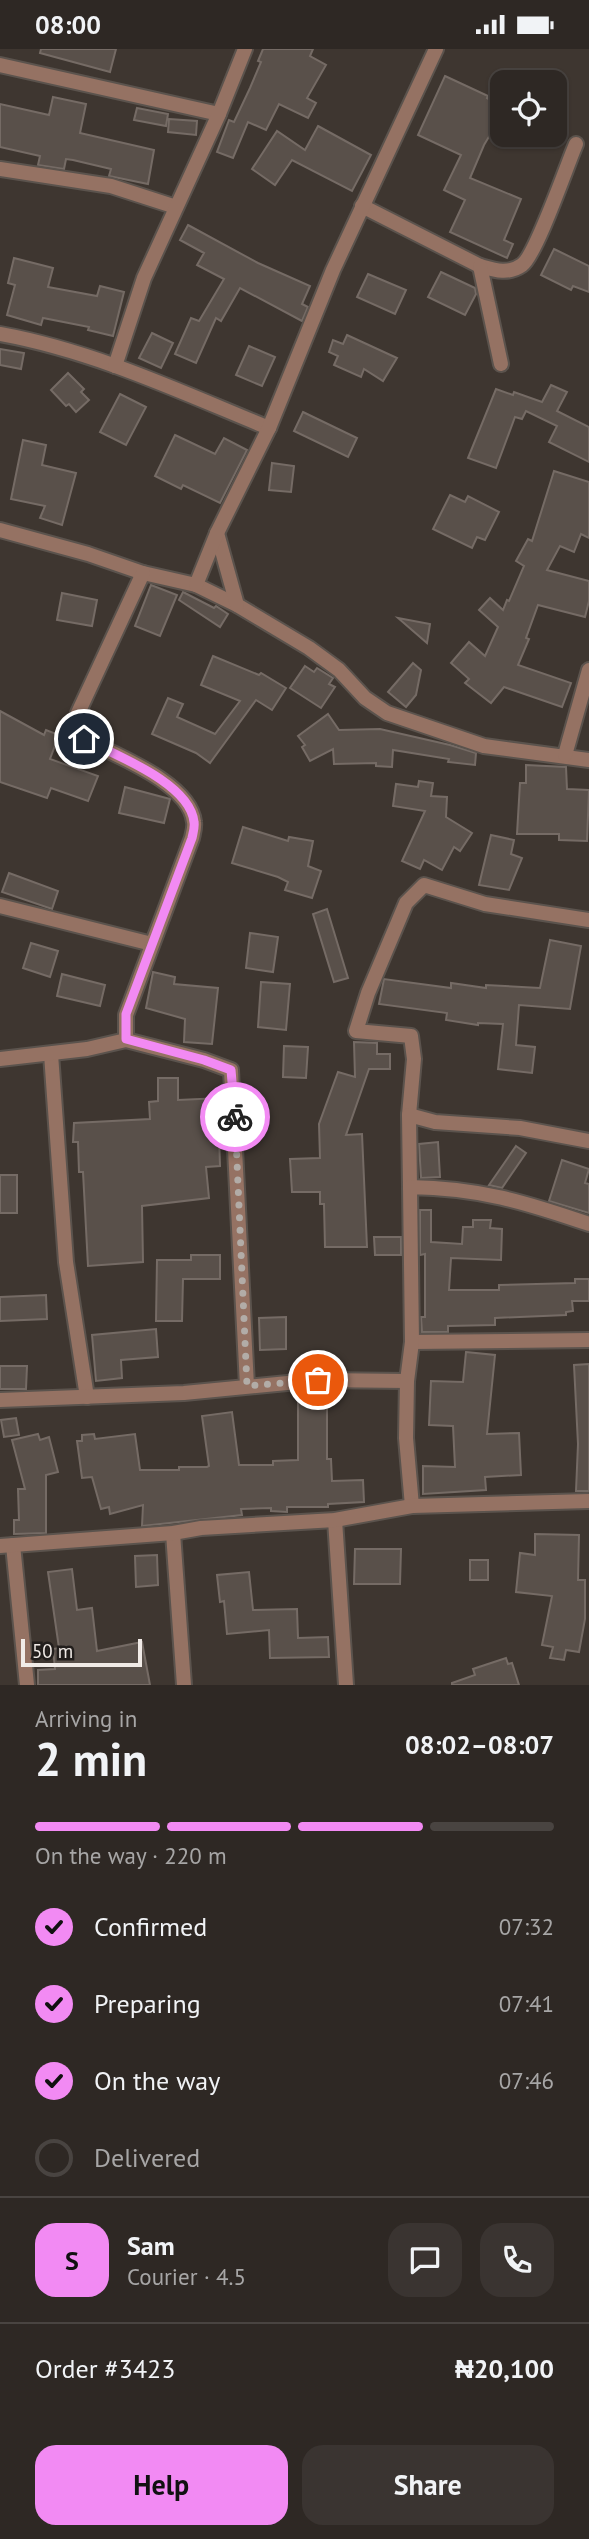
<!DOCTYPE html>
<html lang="en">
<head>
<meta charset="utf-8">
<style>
  body { margin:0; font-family:"PT Sans",sans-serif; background:#3a3431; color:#f1f3f6; height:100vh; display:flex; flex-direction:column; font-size:26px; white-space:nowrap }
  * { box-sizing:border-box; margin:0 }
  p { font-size:23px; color:#a7a6a6 }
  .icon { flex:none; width:38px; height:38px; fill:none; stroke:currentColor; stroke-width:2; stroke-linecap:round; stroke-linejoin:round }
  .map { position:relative; height:1636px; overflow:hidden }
  .drawer { display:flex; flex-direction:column; background:#2e2824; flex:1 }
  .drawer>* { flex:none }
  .fabs { position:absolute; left:490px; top:21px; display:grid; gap:14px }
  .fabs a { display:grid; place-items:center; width:77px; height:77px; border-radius:14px; background:#2e2824; box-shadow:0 2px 5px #0004,0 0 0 2px #494441; font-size:35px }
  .scale { position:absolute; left:21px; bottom:18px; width:121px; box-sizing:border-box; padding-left:7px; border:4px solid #f1ebe7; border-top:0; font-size:19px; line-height:24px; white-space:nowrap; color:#f1ebe7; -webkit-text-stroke:5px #221e1c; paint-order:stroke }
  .pin { position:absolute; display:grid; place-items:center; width:60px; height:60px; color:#fff; margin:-30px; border:4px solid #fff; border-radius:50%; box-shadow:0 2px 7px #0007 }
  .courier { position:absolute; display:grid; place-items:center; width:70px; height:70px; margin:-35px; border:5px solid #f28af3; border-radius:50%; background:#fff; color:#222; box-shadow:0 2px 9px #0007 }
  .headline em { font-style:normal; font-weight:600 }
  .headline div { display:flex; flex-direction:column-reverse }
  .headline { display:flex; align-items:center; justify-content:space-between; height:119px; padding:0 35px }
  h1 { font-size:46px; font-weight:600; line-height:52px }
  .bar { display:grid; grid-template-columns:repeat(4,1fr); gap:10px 7px; align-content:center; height:84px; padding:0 35px }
  .bar i { height:9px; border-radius:5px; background:#494441 }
  .bar .active { background:#f28af3 }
  .bar p { grid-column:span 4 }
  .line { display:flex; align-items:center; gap:18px; padding:0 35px; border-top:2px solid #494441 }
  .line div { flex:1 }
  .round { display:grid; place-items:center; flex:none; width:74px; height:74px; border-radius:21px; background:#3a3431 }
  ol { padding:0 35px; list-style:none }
  li { display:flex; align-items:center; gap:21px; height:77px }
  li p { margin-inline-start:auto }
  li .icon { padding:7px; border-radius:50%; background:#f28af3; color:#111; stroke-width:4 }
  li:last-child { color:#a7a6a6 }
  li i { width:38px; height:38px; border:4px solid #494441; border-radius:50% }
  .primary-button { display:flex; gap:14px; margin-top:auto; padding:14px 35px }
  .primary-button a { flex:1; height:80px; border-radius:21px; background:#f28af3; color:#111; font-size:28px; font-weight:600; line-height:80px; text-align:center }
  .primary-button a+a { background:#3a3431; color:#f1f3f6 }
  .status { display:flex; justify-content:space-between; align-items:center; height:49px; padding:0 35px; background:#2e2824; direction:ltr }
  .status svg { height:19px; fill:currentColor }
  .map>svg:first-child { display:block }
  .building { fill:#59504a; stroke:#756b65; stroke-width:2 }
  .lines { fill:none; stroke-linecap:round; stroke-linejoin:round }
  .street-casing { stroke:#5b534d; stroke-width:18 }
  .street { stroke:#957263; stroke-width:14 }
  .done { stroke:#b2aca7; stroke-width:7; stroke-dasharray:0 12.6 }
  .route { stroke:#f28af3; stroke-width:9 }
</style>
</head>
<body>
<div class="status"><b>08:00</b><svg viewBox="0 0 49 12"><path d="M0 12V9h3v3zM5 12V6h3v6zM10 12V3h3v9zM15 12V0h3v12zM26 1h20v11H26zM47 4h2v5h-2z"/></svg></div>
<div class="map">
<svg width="589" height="1636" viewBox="0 0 589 1636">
  <rect width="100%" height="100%" fill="#3e3630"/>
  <g class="building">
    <path d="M 41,0 L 116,0 L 110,23 L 40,4 Z"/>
    <path d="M 263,0 L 313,0 L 310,7 L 326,16 L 307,49 L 316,54 L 308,69 L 279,55 L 266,81 L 248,73 L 233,109 L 217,103 L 229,71 L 234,73 L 250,39 L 261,13 L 258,12 Z"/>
    <path d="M 445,27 L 488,47 L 487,49 L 502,58 L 502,66 L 484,96 L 470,129 L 521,150 L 504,191 L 513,195 L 507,209 L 450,183 L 465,151 L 444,141 L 461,106 L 418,86 Z"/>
    <path d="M 53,48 L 86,55 L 80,84 L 154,101 L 148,135 L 109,127 L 111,120 L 73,111 L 66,110 L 64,120 L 38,116 L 40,107 L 0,98 L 0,55 L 49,66 Z"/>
    <path d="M 137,59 L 168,65 L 166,77 L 134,71 Z"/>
    <path d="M 169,70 L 197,72 L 196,86 L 168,83 Z"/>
    <path d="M 318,77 L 371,106 L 352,142 L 292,111 L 275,136 L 252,120 L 277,82 L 305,101 Z"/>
    <path d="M 188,176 L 258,214 L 310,237 L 302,255 L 308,258 L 302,272 L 240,239 L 221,272 L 216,269 L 196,314 L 175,305 L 191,269 L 199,272 L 224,230 L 197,216 L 204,204 L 180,191 Z"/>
    <path d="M 554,200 L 589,217 L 589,243 L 573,237 L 571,241 L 541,226 Z"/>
    <path d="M 14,209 L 53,219 L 48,238 L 97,247 L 100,237 L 124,243 L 113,287 L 88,281 L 89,278 L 43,269 L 41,276 L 7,266 L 15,236 L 8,234 Z"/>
    <path d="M 441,223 L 475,239 L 476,245 L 465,266 L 428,248 Z"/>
    <path d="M 368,225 L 406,241 L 395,265 L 357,248 Z"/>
    <path d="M 152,284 L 173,294 L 161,319 L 139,309 Z"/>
    <path d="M 347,286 L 397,309 L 383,332 L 364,320 L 361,328 L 334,316 L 338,307 L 329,303 L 333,291 L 343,295 Z"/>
    <path d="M 249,297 L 275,308 L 262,337 L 236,326 Z"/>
    <path d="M 0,300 L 24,304 L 21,320 L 0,316 Z"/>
    <path d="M 68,324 L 84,340 L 81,343 L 89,351 L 76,363 L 69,355 L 66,357 L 51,341 Z"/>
    <path d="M 551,336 L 567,343 L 557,362 L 589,378 L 589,413 L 549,393 L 557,377 L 526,362 L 522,370 L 515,368 L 496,419 L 468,409 L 496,340 L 513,346 L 514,343 L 542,353 Z"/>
    <path d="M 120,345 L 146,358 L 126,396 L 100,383 Z"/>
    <path d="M 303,363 L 357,389 L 348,408 L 294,382 Z"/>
    <path d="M 175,386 L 215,405 L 224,389 L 247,401 L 220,454 L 183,436 L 181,440 L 155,427 Z"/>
    <path d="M 23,391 L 46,396 L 42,416 L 76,424 L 62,476 L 40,469 L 45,457 L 11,450 Z"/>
    <path d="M 272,414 L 294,417 L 291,443 L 269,441 Z"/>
    <path d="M 554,422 L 589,433 L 589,489 L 581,485 L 574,503 L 560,497 L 547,521 L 589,532 L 589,552 L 585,568 L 538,556 L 526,589 L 529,590 L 518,616 L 571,634 L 562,658 L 504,638 L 491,654 L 465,634 L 469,630 L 451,614 L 469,593 L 485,607 L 498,578 L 479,561 L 490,549 L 503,561 L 507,551 L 509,552 L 524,517 L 516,512 L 528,490 L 532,492 Z"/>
    <path d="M 450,446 L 465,453 L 468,447 L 499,463 L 485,491 L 477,488 L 472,499 L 433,480 Z"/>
    <path d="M 151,536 L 177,546 L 160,587 L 135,577 Z"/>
    <path d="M 183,543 L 214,559 L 216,557 L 228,565 L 220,578 L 179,551 Z"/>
    <path d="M 62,544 L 97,551 L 92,577 L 57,571 Z"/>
    <path d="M 398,569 L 430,575 L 427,594 Z"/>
    <path d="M 213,607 L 259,626 L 261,624 L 286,639 L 272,661 L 256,651 L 210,714 L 196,704 L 152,685 L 168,649 L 183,655 L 177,668 L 215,685 L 240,652 L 201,636 Z"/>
    <path d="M 413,614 L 421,621 L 416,646 L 406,658 L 388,643 Z"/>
    <path d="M 305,617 L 314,623 L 317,619 L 333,629 L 329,635 L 335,638 L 321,659 L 290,639 Z"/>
    <path d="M 0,662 L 44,686 L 46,681 L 59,686 L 50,710 L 98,727 L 88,752 L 51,739 L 47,749 L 0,733 Z"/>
    <path d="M 328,665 L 339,681 L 380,680 L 450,696 L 476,704 L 475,716 L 448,713 L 449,710 L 393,701 L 392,718 L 376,717 L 376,714 L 334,715 L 333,700 L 310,712 L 302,698 L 305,696 L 298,687 Z"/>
    <path d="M 526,716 L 566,718 L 567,740 L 589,741 L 587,792 L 559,791 L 559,785 L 517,785 L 520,734 L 526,734 Z"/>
    <path d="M 419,732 L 433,734 L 431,747 L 447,748 L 446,768 L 472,784 L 460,802 L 454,798 L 442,821 L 424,811 L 420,820 L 402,812 L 425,762 L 393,757 L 396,735 L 418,738 Z"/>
    <path d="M 125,738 L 170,750 L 164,774 L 119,764 Z"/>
    <path d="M 243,778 L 288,792 L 289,788 L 313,792 L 308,817 L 321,822 L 312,849 L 285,841 L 288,833 L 278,828 L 232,814 Z"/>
    <path d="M 491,786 L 514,791 L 511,805 L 522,809 L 509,841 L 479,836 Z"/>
    <path d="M 9,824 L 58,842 L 52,860 L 2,843 Z"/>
    <path d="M 327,860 L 348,929 L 334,933 L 313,865 Z"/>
    <path d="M 250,884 L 278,888 L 273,923 L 246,919 Z"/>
    <path d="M 550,891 L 581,897 L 570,960 L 519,956 L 516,996 L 535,998 L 532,1024 L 498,1020 L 503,975 L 478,974 L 478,976 L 446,971 L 447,964 L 379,955 L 384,930 L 451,939 L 451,934 L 486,939 L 486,936 L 540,939 Z"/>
    <path d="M 31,894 L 58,902 L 50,928 L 23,919 Z"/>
    <path d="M 153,923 L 175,928 L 174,935 L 218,939 L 212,995 L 184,993 L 185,970 L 146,959 Z"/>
    <path d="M 62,925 L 105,936 L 100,957 L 57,947 Z"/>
    <path d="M 261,933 L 290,935 L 286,981 L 258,978 Z"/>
    <path d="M 354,993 L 377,994 L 377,1005 L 390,1005 L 390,1020 L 369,1020 L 346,1086 L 362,1085 L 367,1198 L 325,1198 L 324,1155 L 320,1155 L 320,1143 L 292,1143 L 290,1110 L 320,1109 L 319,1075 L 338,1023 L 355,1028 Z"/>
    <path d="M 284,997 L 308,998 L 306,1029 L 283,1028 Z"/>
    <path d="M 158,1029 L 178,1029 L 178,1051 L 221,1049 L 225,1084 L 219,1085 L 220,1117 L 206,1118 L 209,1149 L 142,1157 L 143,1213 L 88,1217 L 83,1123 L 79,1123 L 78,1093 L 73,1093 L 74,1074 L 150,1070 L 149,1053 L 158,1052 Z"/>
    <path d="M 438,1093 L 440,1128 L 421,1129 L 419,1095 Z"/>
    <path d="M 516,1097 L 526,1104 L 502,1139 L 489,1136 Z"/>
    <path d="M 562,1111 L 589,1120 L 585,1134 L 589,1135 L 589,1164 L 549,1152 Z"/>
    <rect x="0" y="1126" width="17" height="38"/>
    <path d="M 420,1161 L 431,1161 L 431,1193 L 462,1195 L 463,1178 L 473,1178 L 473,1171 L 491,1171 L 490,1179 L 502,1180 L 501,1211 L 451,1209 L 449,1241 L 499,1241 L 499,1236 L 575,1234 L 575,1230 L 589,1230 L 589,1252 L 572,1252 L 573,1262 L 566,1263 L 566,1266 L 495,1269 L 495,1276 L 448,1277 L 448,1283 L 422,1283 L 421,1268 L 425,1268 L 425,1205 L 420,1206 Z"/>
    <path d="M 374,1188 L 401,1188 L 401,1206 L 375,1206 Z"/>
    <path d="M 191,1206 L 220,1206 L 220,1230 L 183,1230 L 182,1272 L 156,1272 L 157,1211 L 191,1211 Z"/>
    <path d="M 46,1246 L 47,1270 L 0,1272 L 0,1248 Z"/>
    <path d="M 286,1268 L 286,1300 L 260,1301 L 259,1269 Z"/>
    <path d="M 156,1280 L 158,1308 L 121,1311 L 122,1329 L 96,1332 L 92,1286 Z"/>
    <path d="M 466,1303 L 495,1306 L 487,1385 L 519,1384 L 521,1426 L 485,1428 L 486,1441 L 423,1445 L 423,1417 L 455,1418 L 453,1377 L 429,1376 L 431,1332 L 463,1333 Z"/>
    <path d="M 589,1315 L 589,1442 L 576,1442 L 578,1395 L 574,1316 Z"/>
    <path d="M 0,1317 L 27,1317 L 26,1340 L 0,1340 Z"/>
    <path d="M 298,1345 L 327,1345 L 327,1410 L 331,1410 L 332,1432 L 363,1431 L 364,1453 L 328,1455 L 328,1458 L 287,1458 L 287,1463 L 271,1462 L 271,1459 L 241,1460 L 242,1466 L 142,1477 L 143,1456 L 110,1465 L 109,1458 L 101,1460 L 92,1428 L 82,1429 L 77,1392 L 82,1392 L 82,1386 L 94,1385 L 95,1390 L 135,1385 L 140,1421 L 179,1421 L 179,1418 L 207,1418 L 209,1417 L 202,1367 L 232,1363 L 239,1416 L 273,1416 L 273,1412 L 298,1411 Z"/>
    <path d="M 16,1369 L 19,1386 L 4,1388 L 1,1371 Z"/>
    <path d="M 38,1385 L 40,1391 L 49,1388 L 58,1423 L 46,1426 L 46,1484 L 14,1485 L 14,1471 L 19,1471 L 18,1440 L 25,1440 L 12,1391 Z"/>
    <path d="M 535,1485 L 579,1486 L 578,1531 L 585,1531 L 585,1570 L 579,1603 L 566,1601 L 564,1611 L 550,1609 L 553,1598 L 542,1596 L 552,1547 L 516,1543 L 520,1504 L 535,1506 Z"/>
    <path d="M 355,1500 L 401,1500 L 400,1535 L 354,1535 Z"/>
    <path d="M 157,1506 L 158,1536 L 136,1538 L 135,1507 Z"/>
    <rect x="470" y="1511" width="18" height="20"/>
    <path d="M 72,1520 L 77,1561 L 92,1559 L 97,1602 L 142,1593 L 150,1636 L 38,1636 L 38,1621 L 55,1620 L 53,1600 L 59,1599 L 48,1523 Z"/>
    <path d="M 249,1523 L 253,1561 L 297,1560 L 298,1589 L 328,1588 L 329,1608 L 270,1609 L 269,1581 L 227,1585 L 224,1552 L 220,1553 L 217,1526 Z"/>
    <path d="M 506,1609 L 508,1615 L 512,1614 L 519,1636 L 452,1636 L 452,1634 L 475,1626 L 473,1620 Z"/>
  </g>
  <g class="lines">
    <defs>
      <g id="street">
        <path d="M 0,16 L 219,65"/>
        <path d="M 0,120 L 111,137 L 176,158"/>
        <path d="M 362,157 L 480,217 C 494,221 508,226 522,216 C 536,206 567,116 576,95"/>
        <path d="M 480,217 L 501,315"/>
        <path d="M 0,285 C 94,302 181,343 269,379"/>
        <path d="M 115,317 L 144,229 L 219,65 L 245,0"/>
        <path d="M 0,481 L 88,505 L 143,524 L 196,536 L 237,556 L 309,599 L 339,621 L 365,649 L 387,664 L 484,697 L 589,711"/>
        <path d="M 217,484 L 237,556"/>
        <path d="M 196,536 L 217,484 L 269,379 L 333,221 L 436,0"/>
        <path d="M 565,706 L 589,621"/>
        <path d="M 0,857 L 152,895"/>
        <path d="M 126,991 L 126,966 L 192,789 C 193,784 195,778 194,773 C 190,734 115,706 84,690 C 75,681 75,676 78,664 L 143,524"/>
        <path d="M 51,1005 L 66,1213 L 87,1348"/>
        <path d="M 0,1010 L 87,1000 L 126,991 L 204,1011 L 231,1021 L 247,1337"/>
        <path d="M 409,1066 L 414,1010 L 411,987 L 356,982 L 368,944 L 406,854 L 424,836 L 485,855 L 589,871"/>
        <path d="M 410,1138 L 409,1066 L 435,1073 L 520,1079 L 589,1092"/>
        <path d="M 412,1293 L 589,1291"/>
        <path d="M 0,1351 L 184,1344 L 318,1331 L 407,1332"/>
        <path d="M 412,1457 L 406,1389 L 407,1332 L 412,1293 L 410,1138 C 479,1139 525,1153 589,1175"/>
        <path d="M 335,1471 L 346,1636"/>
        <path d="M 173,1484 L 184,1636"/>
        <path d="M 13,1496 L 27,1636"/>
        <path d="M 0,1497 L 173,1484 L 201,1479 L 335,1471 L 412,1457 L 589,1452"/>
      </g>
    </defs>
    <use href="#street" class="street-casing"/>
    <use href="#street" class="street"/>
  </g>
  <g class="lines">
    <path class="done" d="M 235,1068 L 247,1337 L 318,1331"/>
    <path class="route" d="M 84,690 C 115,706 190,734 194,773 C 195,778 193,784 192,789 L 126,965 L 126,990 L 204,1011 L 231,1021 L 235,1068"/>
  </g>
</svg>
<div class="fabs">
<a><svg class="icon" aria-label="locate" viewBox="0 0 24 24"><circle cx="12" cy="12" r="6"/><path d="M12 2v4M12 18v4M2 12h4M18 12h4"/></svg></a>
</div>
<div class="scale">50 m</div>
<div class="pin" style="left:318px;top:1331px;background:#ea580c"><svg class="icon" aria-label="bag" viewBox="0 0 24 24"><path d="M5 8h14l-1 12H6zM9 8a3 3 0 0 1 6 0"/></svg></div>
<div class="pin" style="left:84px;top:690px;background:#1f2937"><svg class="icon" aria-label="home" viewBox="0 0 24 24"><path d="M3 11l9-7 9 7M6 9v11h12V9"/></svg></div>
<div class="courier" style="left:235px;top:1068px"><svg class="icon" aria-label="bike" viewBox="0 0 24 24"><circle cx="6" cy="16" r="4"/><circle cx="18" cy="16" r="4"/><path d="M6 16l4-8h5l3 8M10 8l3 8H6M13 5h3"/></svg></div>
</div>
<section class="drawer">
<div class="headline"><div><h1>2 min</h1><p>Arriving in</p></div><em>08:02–08:07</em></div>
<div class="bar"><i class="active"></i><i class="active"></i><i class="active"></i><i></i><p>On the way · 220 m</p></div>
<ol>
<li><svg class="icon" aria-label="check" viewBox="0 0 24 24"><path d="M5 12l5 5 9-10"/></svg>Confirmed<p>07:32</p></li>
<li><svg class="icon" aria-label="check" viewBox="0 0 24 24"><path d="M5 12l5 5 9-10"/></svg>Preparing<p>07:41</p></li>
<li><svg class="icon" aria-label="check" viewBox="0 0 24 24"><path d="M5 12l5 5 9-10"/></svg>On the way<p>07:46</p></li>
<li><i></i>Delivered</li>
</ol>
<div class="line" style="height:126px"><b class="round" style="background:#f28af3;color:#111">S</b><div><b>Sam</b><p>Courier · 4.5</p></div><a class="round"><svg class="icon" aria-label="chat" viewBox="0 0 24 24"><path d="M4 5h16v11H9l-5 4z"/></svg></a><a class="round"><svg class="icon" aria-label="phone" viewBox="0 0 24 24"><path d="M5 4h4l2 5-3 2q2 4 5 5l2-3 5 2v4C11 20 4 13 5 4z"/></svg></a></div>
<div class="line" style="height:91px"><div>Order #3423</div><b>₦20,100</b></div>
<div class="primary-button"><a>Help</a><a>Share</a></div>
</section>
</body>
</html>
